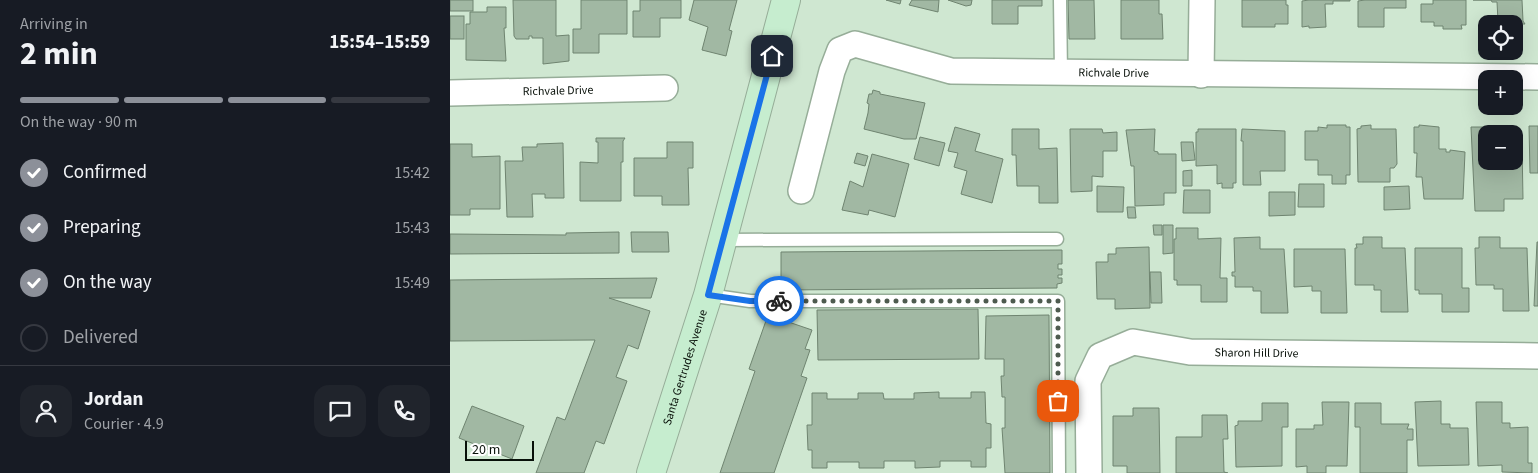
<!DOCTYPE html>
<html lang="en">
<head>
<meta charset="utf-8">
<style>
  body { margin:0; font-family:"Source Sans 3",sans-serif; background:#20242c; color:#f1f3f6; height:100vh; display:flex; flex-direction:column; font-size:19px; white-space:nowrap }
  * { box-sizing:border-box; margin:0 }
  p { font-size:16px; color:#9ea1a6 }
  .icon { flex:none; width:28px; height:28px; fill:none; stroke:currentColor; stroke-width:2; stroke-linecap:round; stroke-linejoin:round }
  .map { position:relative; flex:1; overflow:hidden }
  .side { display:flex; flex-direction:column; background:#171b24; width:450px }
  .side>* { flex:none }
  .controls { position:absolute; left:1028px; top:15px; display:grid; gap:10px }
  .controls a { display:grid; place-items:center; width:45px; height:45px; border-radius:10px; background:#171b24; box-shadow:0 5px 20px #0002; font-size:25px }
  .scale { position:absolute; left:15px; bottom:12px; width:69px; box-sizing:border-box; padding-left:5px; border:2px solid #081009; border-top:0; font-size:14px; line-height:18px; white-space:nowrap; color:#081009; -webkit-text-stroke:4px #fff; paint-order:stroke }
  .pin { position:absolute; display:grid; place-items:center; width:42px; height:42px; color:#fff; margin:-21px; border-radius:10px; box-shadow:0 2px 8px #0006 }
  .courier { position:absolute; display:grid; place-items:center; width:50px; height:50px; margin:-25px; border:4px solid #1a73e8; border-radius:50%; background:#fff; color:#222; box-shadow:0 1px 6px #0007 }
  .overview em { font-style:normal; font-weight:700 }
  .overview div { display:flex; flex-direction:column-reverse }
  .overview { display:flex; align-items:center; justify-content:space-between; height:85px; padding:0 20px }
  h1 { font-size:32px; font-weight:700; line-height:38px }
  .bar { display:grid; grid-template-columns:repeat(4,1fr); gap:8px 5px; align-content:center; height:60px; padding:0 20px }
  .bar i { height:6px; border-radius:4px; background:#363941 }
  .bar .on { background:#8c9099 }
  .bar p { grid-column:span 4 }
  .line { display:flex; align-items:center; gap:12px; padding:0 20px; border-top:1px solid #363941 }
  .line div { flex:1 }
  .round { display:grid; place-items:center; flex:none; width:52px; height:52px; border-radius:15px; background:#20242c }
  ol { padding:0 20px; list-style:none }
  li { display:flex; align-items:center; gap:15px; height:55px }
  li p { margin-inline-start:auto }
  li .icon { padding:5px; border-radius:50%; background:#8c9099; color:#fff; stroke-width:4 }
  li:last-child { color:#9ea1a6 }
  li i { width:28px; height:28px; border:2px solid #363941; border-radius:50% }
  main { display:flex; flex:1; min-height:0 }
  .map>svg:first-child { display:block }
  .building { fill:#a1b8a3; stroke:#6f8470 }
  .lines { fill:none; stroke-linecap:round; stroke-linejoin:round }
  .service-casing { stroke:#96ad98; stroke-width:15 }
  .minor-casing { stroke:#96ad98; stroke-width:28 }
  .secondary-casing { stroke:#96ad98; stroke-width:30 }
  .service { stroke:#fff; stroke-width:12 }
  .minor { stroke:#fff; stroke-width:25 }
  .secondary { stroke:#c6edcf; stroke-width:28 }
  .done { stroke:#4e5b4f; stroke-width:5; stroke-dasharray:0 9 }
  .route { stroke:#1a73e8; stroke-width:6 }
  .labels { text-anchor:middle; stroke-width:4; stroke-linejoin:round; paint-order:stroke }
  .street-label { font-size:12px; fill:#081009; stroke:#fff }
</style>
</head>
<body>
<main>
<section class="side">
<div class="overview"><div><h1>2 min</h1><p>Arriving in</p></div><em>15:54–15:59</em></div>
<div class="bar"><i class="on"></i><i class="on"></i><i class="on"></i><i></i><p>On the way · 90 m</p></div>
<ol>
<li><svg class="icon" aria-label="check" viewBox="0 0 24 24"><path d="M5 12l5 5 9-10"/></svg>Confirmed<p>15:42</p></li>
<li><svg class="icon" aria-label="check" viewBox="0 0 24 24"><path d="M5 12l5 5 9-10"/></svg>Preparing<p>15:43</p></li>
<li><svg class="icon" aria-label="check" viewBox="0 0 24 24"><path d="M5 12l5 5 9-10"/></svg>On the way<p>15:49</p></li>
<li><i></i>Delivered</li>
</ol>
<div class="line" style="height:90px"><a class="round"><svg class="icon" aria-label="person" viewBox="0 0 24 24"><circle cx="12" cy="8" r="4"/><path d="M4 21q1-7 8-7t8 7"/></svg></a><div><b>Jordan</b><p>Courier · 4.9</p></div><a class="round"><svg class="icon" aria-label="chat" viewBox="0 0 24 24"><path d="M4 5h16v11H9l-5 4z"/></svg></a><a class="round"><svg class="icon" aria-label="phone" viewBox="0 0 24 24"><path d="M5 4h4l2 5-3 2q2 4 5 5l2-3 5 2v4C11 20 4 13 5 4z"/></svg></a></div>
</section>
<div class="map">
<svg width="1088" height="473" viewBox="0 0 1088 473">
  <rect width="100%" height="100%" fill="#cfe7d1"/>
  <g class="building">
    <rect x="0" y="0" width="23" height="11"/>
    <path d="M 63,0 L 106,0 L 106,36 L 119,35 L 119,61 L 93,64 L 93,38 L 82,38 L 82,36 L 79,36 L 79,39 L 66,39 L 64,36 Z"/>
    <path d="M 131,0 L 177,0 L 177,34 L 149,34 L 149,53 L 123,53 L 123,29 L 131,29 Z"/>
    <path d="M 190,0 L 231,0 L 231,18 L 210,18 L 210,37 L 183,37 L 183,11 L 190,11 Z"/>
    <path d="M 244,0 L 287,0 L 279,30 L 282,31 L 276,56 L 252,50 L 258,27 L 239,20 Z"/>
    <path d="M 436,0 L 451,0 L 450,4 Z"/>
    <path d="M 462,0 L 489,0 L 488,12 L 459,5 Z"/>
    <path d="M 498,0 L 522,0 L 521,5 L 516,6 Z"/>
    <path d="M 542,0 L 592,0 L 592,6 L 568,6 L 568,24 L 542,24 Z"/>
    <path d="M 618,0 L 644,0 L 645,39 L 619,39 Z"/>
    <path d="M 671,0 L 709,0 L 709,14 L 712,14 L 713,39 L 671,39 Z"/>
    <path d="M 792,0 L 836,0 L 836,5 L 838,5 L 838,24 L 825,24 L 825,27 L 792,27 Z"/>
    <path d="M 859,0 L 900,0 L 900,1 L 883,1 L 883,4 L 875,4 L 876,27 L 859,28 L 859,26 L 852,27 L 852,1 Z"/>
    <path d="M 915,0 L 956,0 L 956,8 L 934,8 L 934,27 L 908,27 L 908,1 Z"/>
    <path d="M 983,0 L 1016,0 L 1016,25 L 1011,25 L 1012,29 L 993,29 L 993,26 L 984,26 L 984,22 L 971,22 L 971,4 L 983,4 Z"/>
    <path d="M 1023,0 L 1072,0 L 1073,21 L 1075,24 L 1045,24 L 1045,21 L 1048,21 L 1047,2 L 1042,2 L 1041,0 Z"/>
    <path d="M 37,7 L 56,7 L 56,28 L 54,28 L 56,61 L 16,60 L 16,24 L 20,24 L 20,12 L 37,12 Z"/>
    <rect x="0" y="16" width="14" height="23"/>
    <path d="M 423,90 L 430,92 L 430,94 L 475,103 L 466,139 L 454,139 L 414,129 L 418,113 L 419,104 L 417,103 L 419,94 L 422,94 Z"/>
    <path d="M 877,125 L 896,125 L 896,127 L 900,127 L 900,175 L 896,175 L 896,184 L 882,184 L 882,175 L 868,175 L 868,160 L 855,160 L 855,131 L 868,131 L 868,127 L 877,128 Z"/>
    <path d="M 921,125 L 921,129 L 946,129 L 947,164 L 944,168 L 940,168 L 940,182 L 908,182 L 907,129 L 911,128 L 911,126 Z"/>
    <path d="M 969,125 L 989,127 L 989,149 L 996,149 L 996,152 L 1000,152 L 1000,150 L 1015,152 L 1013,199 L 974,199 L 972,177 L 966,177 L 967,153 L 964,153 L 964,127 L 969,127 Z"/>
    <path d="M 1079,126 L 1088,126 L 1088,173 L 1080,173 Z"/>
    <path d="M 505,127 L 530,134 L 525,151 L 553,159 L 542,203 L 511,194 L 517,171 L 504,167 L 508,153 L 498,151 Z"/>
    <path d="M 1021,127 L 1047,127 L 1048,134 L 1036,134 L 1036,161 L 1064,161 L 1064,145 L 1072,145 L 1073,199 L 1054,199 L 1054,211 L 1025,211 Z"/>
    <path d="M 562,129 L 589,129 L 589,149 L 607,148 L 608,203 L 589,203 L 589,186 L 567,186 L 566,155 L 562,155 Z"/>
    <path d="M 620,129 L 652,129 L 653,133 L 667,132 L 667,151 L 653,151 L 653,177 L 642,176 L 642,191 L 621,192 Z"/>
    <path d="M 705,129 L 704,151 L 708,152 L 708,154 L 726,154 L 726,193 L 714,193 L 714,205 L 685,206 L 684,166 L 681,166 L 676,130 Z"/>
    <path d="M 748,129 L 786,129 L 786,183 L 783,183 L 783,188 L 772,188 L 772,183 L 767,184 L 767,165 L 746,166 L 746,132 L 748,132 Z"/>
    <path d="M 792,129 L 835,131 L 835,171 L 810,171 L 811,185 L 793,185 L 793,141 L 791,141 Z"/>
    <path d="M 470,137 L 495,143 L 489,166 L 464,159 Z"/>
    <path d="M 146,138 L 175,138 L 173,141 L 173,162 L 171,162 L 171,201 L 130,201 L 130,162 L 148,163 L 148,142 L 146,142 Z"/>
    <path d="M 217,142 L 243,142 L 243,168 L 238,168 L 239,205 L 212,205 L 212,196 L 184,196 L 184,158 L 217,158 Z"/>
    <path d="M 731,142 L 743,142 L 745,160 L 732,161 Z"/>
    <path d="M 113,143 L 114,198 L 95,198 L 95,194 L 82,194 L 83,217 L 57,217 L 55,161 L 73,161 L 72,147 L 87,147 L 87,144 Z"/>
    <path d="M 0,144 L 22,144 L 22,157 L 50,156 L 50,209 L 20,209 L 20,215 L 0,215 Z"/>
    <path d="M 407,153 L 418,156 L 415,166 L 404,163 Z"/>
    <path d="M 422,154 L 459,164 L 445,217 L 419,210 L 418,215 L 392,210 L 400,181 L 413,187 Z"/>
    <path d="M 742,170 L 742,186 L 733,186 L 733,171 Z"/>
    <path d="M 849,184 L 874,184 L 874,207 L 848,207 Z"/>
    <path d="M 647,186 L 674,187 L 673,212 L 647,212 Z"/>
    <path d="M 959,186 L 960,209 L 934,210 L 934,187 Z"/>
    <path d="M 734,190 L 760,190 L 760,213 L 733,213 Z"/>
    <path d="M 819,192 L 845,192 L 845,215 L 819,216 Z"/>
    <path d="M 677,207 L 685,207 L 686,218 L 678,218 Z"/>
    <path d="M 703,225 L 712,225 L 712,235 L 704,235 Z"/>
    <path d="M 713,225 L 723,225 L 723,253 L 713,254 Z"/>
    <path d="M 726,228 L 748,228 L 748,239 L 771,238 L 770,278 L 777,278 L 777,302 L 751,302 L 751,285 L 727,285 L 727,280 L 724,280 L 724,239 L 726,239 Z"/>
    <path d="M 169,232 L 169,253 L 0,254 L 0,234 L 116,235 L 116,233 Z"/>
    <path d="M 181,232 L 218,232 L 219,252 L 182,252 Z"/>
    <path d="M 810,237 L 810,249 L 834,249 L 838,313 L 811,313 L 811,291 L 803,291 L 803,287 L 785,287 L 785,276 L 782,276 L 782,272 L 785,272 L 784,238 Z"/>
    <path d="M 913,237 L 932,237 L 932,248 L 955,248 L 958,312 L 931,312 L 931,290 L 924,290 L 924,285 L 905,285 L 905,248 L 907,248 L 906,244 L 913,244 Z"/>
    <path d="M 1029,237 L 1050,237 L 1050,248 L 1077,248 L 1079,311 L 1053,311 L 1053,289 L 1044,289 L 1044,285 L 1026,285 L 1025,248 L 1029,248 Z"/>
    <path d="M 1087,242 L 1088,242 L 1088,306 L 1084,306 Z"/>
    <path d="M 699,247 L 700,308 L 665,309 L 665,299 L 647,299 L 646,262 L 658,262 L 658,254 L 666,254 L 666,248 Z"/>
    <path d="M 965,248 L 1012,248 L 1012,288 L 1019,288 L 1019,312 L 992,312 L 992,294 L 969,294 L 969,290 L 965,290 Z"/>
    <path d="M 844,249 L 895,249 L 897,313 L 871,313 L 871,291 L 862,291 L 862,286 L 844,287 Z"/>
    <path d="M 612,250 L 612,264 L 608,264 L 608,269 L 612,269 L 612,275 L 608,275 L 608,278 L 612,278 L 612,283 L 607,284 L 607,288 L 331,290 L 331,252 Z"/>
    <path d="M 700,272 L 711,272 L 712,303 L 701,303 Z"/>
    <path d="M 207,278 L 201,298 L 159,298 L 200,311 L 188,349 L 178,345 L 166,377 L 177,381 L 154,444 L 146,441 L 134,473 L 86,473 L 107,417 L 115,420 L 145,340 L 0,341 L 0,280 Z"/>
    <path d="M 528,309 L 529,359 L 368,360 L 367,310 Z"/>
    <path d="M 318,315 L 362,330 L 355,349 L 360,350 L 351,376 L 357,378 L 324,473 L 270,473 L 305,371 L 299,369 Z"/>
    <path d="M 599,315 L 600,473 L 555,473 L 552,428 L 555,428 L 555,397 L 552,397 L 551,376 L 554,376 L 554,359 L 535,359 L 536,316 Z"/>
    <path d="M 489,392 L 489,398 L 521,398 L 521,392 L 535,392 L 536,423 L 541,424 L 541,448 L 536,448 L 536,467 L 521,467 L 521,461 L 490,461 L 490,467 L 465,468 L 465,461 L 434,461 L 434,468 L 409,468 L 409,462 L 377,462 L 377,468 L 362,468 L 362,450 L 358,450 L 357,425 L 362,425 L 362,393 L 377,393 L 377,399 L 408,399 L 408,393 L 433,393 L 434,399 L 464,399 L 464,393 Z"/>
    <path d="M 991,401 L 991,424 L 1000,424 L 1000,428 L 1018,428 L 1019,465 L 968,466 L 965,402 Z"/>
    <path d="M 872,402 L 899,402 L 897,466 L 876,466 L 876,473 L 857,473 L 857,466 L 846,467 L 846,429 L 864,429 L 864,425 L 873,425 Z"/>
    <path d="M 1026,402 L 1052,402 L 1052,423 L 1060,423 L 1060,428 L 1078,427 L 1078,463 L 1082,463 L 1082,473 L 1052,472 L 1052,465 L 1028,466 Z"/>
    <path d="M 812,403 L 838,403 L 838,427 L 832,427 L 832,466 L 786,467 L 785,426 L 788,425 L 788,421 L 812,421 Z"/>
    <path d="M 905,403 L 931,403 L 931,424 L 959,424 L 957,429 L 963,429 L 963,440 L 957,440 L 957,473 L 910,473 L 910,427 L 905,427 Z"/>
    <path d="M 22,406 L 74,426 L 62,459 L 9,438 Z"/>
    <path d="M 683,408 L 709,408 L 710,473 L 677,473 L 677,466 L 663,466 L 663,416 L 683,416 Z"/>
    <path d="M 752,415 L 777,415 L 778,439 L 773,439 L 774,472 L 778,473 L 726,473 L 726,437 L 752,437 Z"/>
  </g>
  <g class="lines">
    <defs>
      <g id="service">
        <path d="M 610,0 L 611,73"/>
        <path d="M 272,240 L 607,239"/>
        <path d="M 258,295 L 300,301 L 608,301 L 609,473"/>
      </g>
      <g id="minor">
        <path d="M 751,75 L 752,0"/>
        <path id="s1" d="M 0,93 L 215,88"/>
        <path id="s2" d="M 351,191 L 382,71 L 390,50 L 405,44 L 501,71 L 1088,77"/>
        <path id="s3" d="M 639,473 L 638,381 L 650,356 L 683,342 L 740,352 L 1088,356"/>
      </g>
      <g id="secondary">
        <path id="s4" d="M 201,473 L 258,295 L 336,0"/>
      </g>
    </defs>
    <use href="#service" class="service-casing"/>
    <use href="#minor" class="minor-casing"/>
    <use href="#secondary" class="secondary-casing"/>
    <use href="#service" class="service"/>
    <use href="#minor" class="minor"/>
    <use href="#secondary" class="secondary"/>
  </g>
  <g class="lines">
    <path class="done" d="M 329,301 L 608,301 L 608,401"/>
    <path class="route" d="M 322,56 L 258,295 L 300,301 L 329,301"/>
  </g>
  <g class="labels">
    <g class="street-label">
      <text dy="4" stroke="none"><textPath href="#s2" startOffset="425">Richvale Drive</textPath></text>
      <text dy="4" stroke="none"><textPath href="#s1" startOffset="108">Richvale Drive</textPath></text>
      <text dy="4" stroke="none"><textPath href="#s3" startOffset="280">Sharon Hill Drive</textPath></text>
      <text dy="4" stroke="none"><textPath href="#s4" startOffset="111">Santa Gertrudes Avenue</textPath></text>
    </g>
  </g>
</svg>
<div class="controls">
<a><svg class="icon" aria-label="locate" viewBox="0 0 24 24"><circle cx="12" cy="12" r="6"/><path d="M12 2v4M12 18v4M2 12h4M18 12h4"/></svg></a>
<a>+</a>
<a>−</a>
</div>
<div class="scale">20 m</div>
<div class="pin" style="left:608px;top:401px;background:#ea580c"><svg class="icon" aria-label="bag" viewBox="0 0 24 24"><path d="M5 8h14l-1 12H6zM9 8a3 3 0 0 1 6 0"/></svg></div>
<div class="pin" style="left:322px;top:56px;background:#1f2937"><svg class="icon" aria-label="home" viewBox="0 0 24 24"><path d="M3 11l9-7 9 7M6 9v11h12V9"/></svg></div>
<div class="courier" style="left:329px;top:301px"><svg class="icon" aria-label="bike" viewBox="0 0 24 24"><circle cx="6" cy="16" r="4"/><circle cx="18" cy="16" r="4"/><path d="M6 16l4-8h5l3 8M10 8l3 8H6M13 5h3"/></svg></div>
</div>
</main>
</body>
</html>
